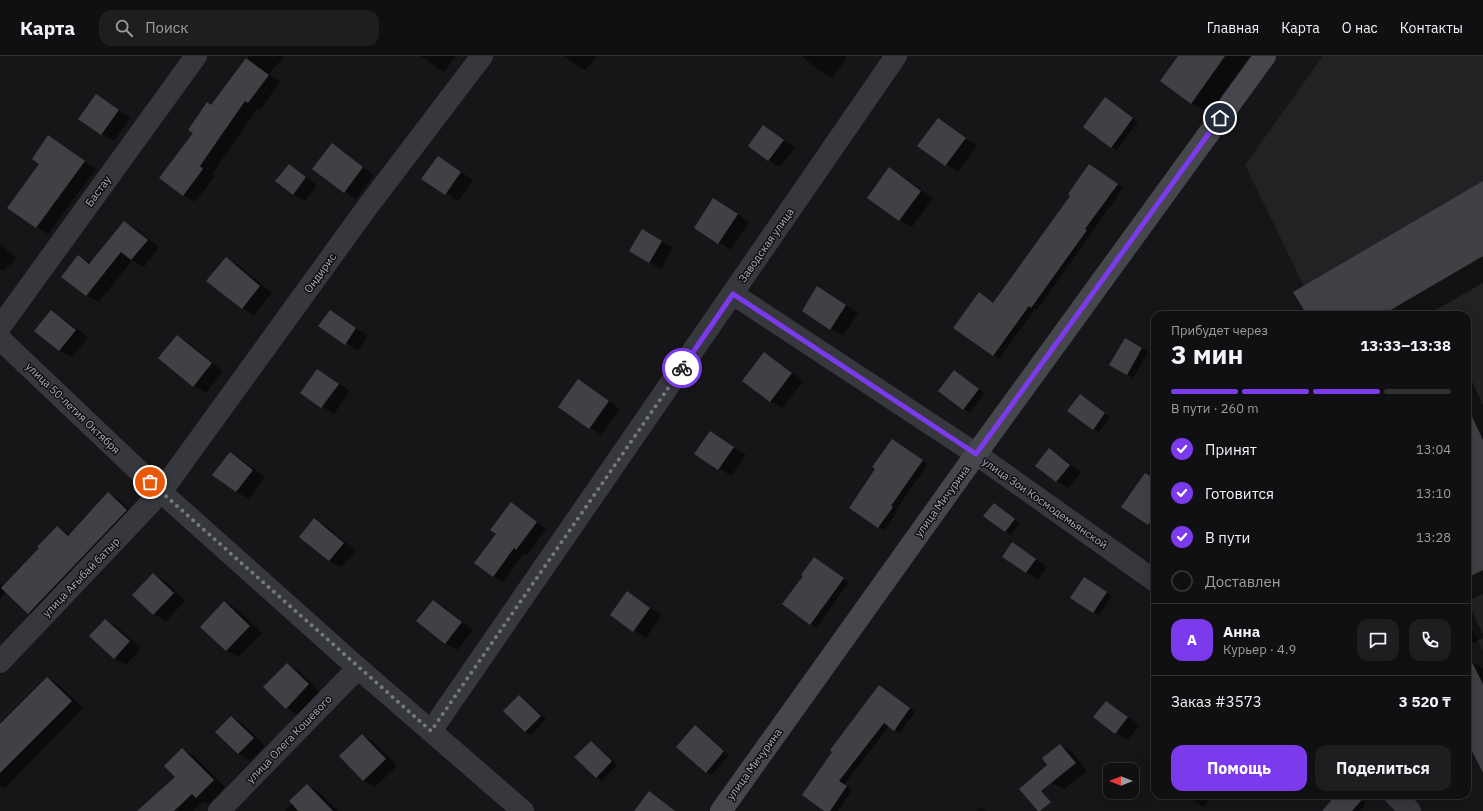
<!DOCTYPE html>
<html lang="ru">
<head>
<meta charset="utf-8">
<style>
  body { margin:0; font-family:"IBM Plex Sans",sans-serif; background:#1e1e20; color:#f1f3f6; height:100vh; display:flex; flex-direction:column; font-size:15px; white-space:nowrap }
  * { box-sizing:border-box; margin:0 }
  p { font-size:13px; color:#9c9d9f }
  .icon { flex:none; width:22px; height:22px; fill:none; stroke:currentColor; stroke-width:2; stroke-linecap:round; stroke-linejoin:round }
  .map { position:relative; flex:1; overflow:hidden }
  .drawer { position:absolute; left:1151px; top:255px; width:320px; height:488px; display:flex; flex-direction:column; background:#101012; border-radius:12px; box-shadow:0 4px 16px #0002,0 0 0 1px #303032 }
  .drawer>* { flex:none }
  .needle { width:26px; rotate:270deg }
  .controls { position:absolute; left:1103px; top:707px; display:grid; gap:8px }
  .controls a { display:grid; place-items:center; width:36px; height:36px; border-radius:8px; background:#101012; box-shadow:0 4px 16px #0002,0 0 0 1px #303032; font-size:20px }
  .pin { position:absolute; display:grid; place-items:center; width:34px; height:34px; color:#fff; margin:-17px; border:2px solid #fff; border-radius:50%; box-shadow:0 1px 4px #0007 }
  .courier { position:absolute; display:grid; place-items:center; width:40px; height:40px; margin:-20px; border:3px solid #7c3aed; border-radius:50%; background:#fff; color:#222; box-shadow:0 1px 5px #0007 }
  .summary em { font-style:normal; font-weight:700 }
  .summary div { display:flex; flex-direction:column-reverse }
  .summary { display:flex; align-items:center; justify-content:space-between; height:68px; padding:0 20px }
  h1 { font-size:26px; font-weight:700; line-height:30px }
  .bar { display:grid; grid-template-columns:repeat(4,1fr); gap:6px 4px; align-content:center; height:48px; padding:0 20px }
  .bar i { height:5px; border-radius:3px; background:#303032 }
  .bar .on { background:#7c3aed }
  .bar p { grid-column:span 4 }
  .line { display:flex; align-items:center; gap:10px; padding:0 20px; border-top:1px solid #303032 }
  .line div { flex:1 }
  .round { display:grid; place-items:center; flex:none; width:42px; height:42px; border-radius:12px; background:#1e1e20 }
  ol { padding:0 20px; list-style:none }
  li { display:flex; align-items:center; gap:12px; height:44px }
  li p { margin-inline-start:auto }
  li .icon { padding:4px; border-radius:50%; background:#7c3aed; color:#fff; stroke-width:4 }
  li:last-child { color:#9c9d9f }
  li i { width:22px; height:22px; border:2px solid #303032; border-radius:50% }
  .action { display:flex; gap:8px; margin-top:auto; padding:8px 20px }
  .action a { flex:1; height:46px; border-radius:12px; background:#7c3aed; color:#fff; font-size:16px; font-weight:700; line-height:46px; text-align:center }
  .action a+a { background:#1e1e20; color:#f1f3f6 }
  header { display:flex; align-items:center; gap:24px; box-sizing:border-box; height:56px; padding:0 20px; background:#101012; border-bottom:1px solid #303032 }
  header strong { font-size:19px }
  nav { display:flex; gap:22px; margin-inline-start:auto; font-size:14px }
  .search { width:280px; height:36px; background:#1e1e20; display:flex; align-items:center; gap:10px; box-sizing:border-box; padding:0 14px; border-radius:12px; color:#9c9d9f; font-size:15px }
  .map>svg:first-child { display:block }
  .built { fill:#222225 }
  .shadow { fill:#0007 }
  .building { fill:#404145 }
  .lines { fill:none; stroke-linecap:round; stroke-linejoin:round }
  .street { stroke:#37383d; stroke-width:22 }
  .secondary { stroke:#45474d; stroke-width:22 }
  .done { stroke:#757880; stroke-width:4; stroke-dasharray:0 7.2 }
  .route { stroke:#7c3aed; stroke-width:5 }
  .labels { text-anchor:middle; stroke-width:3; stroke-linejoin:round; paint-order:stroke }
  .street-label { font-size:11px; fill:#a8adb8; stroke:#111113 }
</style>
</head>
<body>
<header>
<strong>Карта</strong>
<div class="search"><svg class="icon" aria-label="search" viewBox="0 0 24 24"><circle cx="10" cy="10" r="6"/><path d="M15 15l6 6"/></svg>Поиск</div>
<nav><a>Главная</a><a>Карта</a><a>О нас</a><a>Контакты</a></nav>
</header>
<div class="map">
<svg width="1483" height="755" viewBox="0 0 1483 755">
  <rect width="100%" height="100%" fill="#161618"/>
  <path class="built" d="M 1323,0 L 1483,0 L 1483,595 L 1467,563 L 1467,259 L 1318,259 L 1245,109 Z"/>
  <g class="shadow">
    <path d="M 249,0 L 285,0 L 269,18 L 280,26 L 260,54 L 258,52 L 212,118 L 215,120 L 195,146 L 183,139 L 194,77 L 211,50 Z"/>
    <path d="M 420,0 L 456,0 L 444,16 Z"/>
    <path d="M 564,0 L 597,0 L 585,14 L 573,7 Z"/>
    <path d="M 801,0 L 844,0 L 847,2 L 832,22 L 820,15 Z"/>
    <path d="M 1179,0 L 1250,0 L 1209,57 L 1191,47 Z"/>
    <path d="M 96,39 L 130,62 L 114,85 L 79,63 Z"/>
    <path d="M 1110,46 L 1138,66 L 1117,94 L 1111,91 Z"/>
    <path d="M 938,63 L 977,90 L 958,116 L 919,90 Z"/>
    <path d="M 764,70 L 795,92 L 780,111 L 769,105 L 749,90 Z"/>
    <path d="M 48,80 L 96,113 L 48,178 L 36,171 L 40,107 Z"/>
    <path d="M 332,89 L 344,96 L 374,119 L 356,143 L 344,136 Z"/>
    <path d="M 438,101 L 473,124 L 458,145 L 423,122 Z"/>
    <path d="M 289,109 L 301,116 L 317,129 L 305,145 L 293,138 Z"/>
    <path d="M 890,113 L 902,120 L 933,142 L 912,171 L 900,164 L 869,142 Z"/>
    <path d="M 1095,113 L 1123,132 L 1037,254 L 1035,253 L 999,303 L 993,299 L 994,248 Z"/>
    <path d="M 1483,126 L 1483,227 L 1427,259 L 1308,259 Z"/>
    <path d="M 725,150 L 749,166 L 731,194 L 695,171 Z"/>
    <path d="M 124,166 L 136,173 L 159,191 L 144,211 L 132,204 L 99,246 L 87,240 L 62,220 L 78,200 L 91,207 Z"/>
    <path d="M 642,174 L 673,192 L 661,213 L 630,195 Z"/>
    <path d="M 0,188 L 16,202 L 4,215 L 0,213 Z"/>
    <path d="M 226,203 L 238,209 L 272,237 L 254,259 L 242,252 Z"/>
    <path d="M 830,239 L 858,257 L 843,280 L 803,254 Z"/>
    <path d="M 51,255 L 63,262 L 88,281 L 72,301 L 60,295 L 35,275 Z"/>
    <path d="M 330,255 L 368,280 L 358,295 L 320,270 Z"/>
    <path d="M 177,280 L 189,287 L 223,315 L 206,337 L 194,330 Z"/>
    <path d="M 1125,283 L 1148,296 L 1133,322 L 1111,309 Z"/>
    <path d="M 764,297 L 776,304 L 803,325 L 782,352 L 770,345 Z"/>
    <path d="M 318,314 L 350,335 L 334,358 L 302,337 Z"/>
    <path d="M 1467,314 L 1483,349 L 1483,538 L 1467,545 Z"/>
    <path d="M 954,315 L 984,337 L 970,357 L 939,335 Z"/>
    <path d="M 579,324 L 620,353 L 601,379 L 559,351 Z"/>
    <path d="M 1086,343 L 1110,361 L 1099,376 L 1093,373 Z"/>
    <path d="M 710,376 L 746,399 L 731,420 L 696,397 Z"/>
    <path d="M 898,387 L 928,408 L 896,454 L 898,455 L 884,474 L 878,471 Z"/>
    <path d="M 1049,394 L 1061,401 L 1081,416 L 1068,432 L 1056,425 Z"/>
    <path d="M 230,397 L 242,404 L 265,421 L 249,443 L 237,436 L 214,418 Z"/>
    <path d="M 1155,423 L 1155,472 L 1148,468 Z"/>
    <path d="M 109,438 L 121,445 L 138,461 L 41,564 L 29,557 L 6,536 L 0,543 L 0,528 L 4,531 L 41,492 L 57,471 L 70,479 Z"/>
    <path d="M 511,448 L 521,454 L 546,473 L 527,499 L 524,497 L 503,526 L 493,520 L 497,478 Z"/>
    <path d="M 999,452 L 1020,467 L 1011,479 L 985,460 Z"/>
    <path d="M 315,464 L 327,471 L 356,495 L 341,511 L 329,505 L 301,481 Z"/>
    <path d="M 1013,488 L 1047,511 L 1038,523 L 1026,516 Z"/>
    <path d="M 820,505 L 849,526 L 816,572 L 784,548 L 804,520 Z"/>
    <path d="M 153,518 L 165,525 L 185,545 L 166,565 L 154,558 L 133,539 Z"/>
    <path d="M 1090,525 L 1112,540 L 1099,559 L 1093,556 Z"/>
    <path d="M 627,537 L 662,559 L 646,582 L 611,559 Z"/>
    <path d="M 433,545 L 445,552 L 473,574 L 457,594 L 445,587 Z"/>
    <path d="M 1467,545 L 1483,578 L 1483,582 L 1467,590 Z"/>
    <path d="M 225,546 L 237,553 L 262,577 L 238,601 L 226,594 Z"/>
    <path d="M 105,564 L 117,571 L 141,592 L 126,609 L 114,602 Z"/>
    <path d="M 1471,605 L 1483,612 L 1483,705 L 1467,683 L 1467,607 Z"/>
    <path d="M 287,608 L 299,615 L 320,636 L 298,659 L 286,652 Z"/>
    <path d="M 47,622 L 59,629 L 83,652 L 5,732 L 0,729 L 0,670 Z"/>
    <path d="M 885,633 L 915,656 L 900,677 L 889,670 L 844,729 L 852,734 L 838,755 L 826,755 L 803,739 Z"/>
    <path d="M 520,640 L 525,643 L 546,663 L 531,679 L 525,676 Z"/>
    <path d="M 1106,646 L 1118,653 L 1139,669 L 1128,684 L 1116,677 Z"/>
    <path d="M 231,661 L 243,668 L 265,690 L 250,705 L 239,698 L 216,676 Z"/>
    <path d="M 695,671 L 701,674 L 729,699 L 712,719 L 706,716 Z"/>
    <path d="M 362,679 L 374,686 L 397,710 L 375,731 L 363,724 Z"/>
    <path d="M 591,686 L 596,689 L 617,709 L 602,725 L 596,721 Z"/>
    <path d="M 1060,689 L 1072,696 L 1087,715 L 1064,733 L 1052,727 L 1042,715 L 1049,709 Z"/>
    <path d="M 182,693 L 194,700 L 225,731 L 209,748 L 204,745 L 193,755 L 138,755 L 176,721 Z"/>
    <path d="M 308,729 L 319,736 L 338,755 L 285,755 L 292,748 Z"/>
    <path d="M 1185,739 L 1213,739 L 1203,751 Z"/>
    <path d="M 1337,739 L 1356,739 L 1366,748 L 1360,755 L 1323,755 Z"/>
    <path d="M 981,751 L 987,755 L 976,755 Z"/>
  </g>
  <g class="building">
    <path d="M 1178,0 L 1225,0 L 1191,48 L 1160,25 Z"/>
    <path d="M 246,2 L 269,19 L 248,47 L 245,45 L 200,110 L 203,113 L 183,140 L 159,122 L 193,77 L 188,74 L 207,46 L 211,49 Z"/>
    <path d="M 96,38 L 119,54 L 101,79 L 78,63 Z"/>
    <path d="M 1105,41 L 1133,62 L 1111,92 L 1083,71 Z"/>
    <path d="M 938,62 L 966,82 L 945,110 L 917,90 Z"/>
    <path d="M 763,69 L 784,84 L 768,105 L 748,90 Z"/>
    <path d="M 48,79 L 85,105 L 36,172 L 7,152 L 39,108 L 32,103 Z"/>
    <path d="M 332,87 L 363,111 L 344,137 L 312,113 Z"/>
    <path d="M 438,100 L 461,116 L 445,139 L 421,123 Z"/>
    <path d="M 289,108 L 306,121 L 293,139 L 275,125 Z"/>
    <path d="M 1089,108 L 1118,128 L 1085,173 L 1087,174 L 1031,252 L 1029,250 L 993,300 L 953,272 L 979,236 L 993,247 L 1070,140 L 1068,138 Z"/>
    <path d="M 889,111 L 921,135 L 899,165 L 867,142 Z"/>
    <path d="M 1483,125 L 1483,200 L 1382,259 L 1307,259 L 1293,236 Z"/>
    <path d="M 713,142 L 738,158 L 718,188 L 694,172 Z"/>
    <path d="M 124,165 L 148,184 L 131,204 L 121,196 L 86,240 L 61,221 L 78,199 L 89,208 Z"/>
    <path d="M 642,173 L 662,185 L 649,207 L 629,195 Z"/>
    <path d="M 226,201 L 260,230 L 242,253 L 206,225 Z"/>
    <path d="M 817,230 L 846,249 L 830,274 L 802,255 Z"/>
    <path d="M 51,254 L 76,274 L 59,295 L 34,275 Z"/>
    <path d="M 330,254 L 356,272 L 345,289 L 318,270 Z"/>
    <path d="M 177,279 L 212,307 L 193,331 L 158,302 Z"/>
    <path d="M 1125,282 L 1142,292 L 1127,319 L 1109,309 Z"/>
    <path d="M 764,296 L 792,317 L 770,346 L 742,325 Z"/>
    <path d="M 317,313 L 339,328 L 321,352 L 300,337 Z"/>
    <path d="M 954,314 L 979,333 L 963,354 L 938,335 Z"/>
    <path d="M 578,323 L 609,345 L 589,373 L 558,351 Z"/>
    <path d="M 1080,338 L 1105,357 L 1093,374 L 1067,355 Z"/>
    <path d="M 1467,350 L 1483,384 L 1483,514 L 1467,522 Z"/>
    <path d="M 710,375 L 734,391 L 718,414 L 694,398 Z"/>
    <path d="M 892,383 L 923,404 L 891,450 L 893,451 L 878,472 L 849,452 L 875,413 L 872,411 Z"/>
    <path d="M 1049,392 L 1070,409 L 1056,426 L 1035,410 Z"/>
    <path d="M 230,396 L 253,414 L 236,436 L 212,419 Z"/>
    <path d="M 1145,417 L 1155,423 L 1155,459 L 1148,469 L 1121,451 Z"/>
    <path d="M 108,436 L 127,454 L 28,558 L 1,532 L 39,492 L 37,491 L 57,470 L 68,480 Z"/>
    <path d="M 511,446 L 537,466 L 516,494 L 514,492 L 493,521 L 474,507 L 496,478 L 490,474 Z"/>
    <path d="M 994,447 L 1015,463 L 1005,476 L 983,460 Z"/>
    <path d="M 314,462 L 344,487 L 329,505 L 299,481 Z"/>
    <path d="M 1012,486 L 1036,503 L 1026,517 L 1002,501 Z"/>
    <path d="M 814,501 L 844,522 L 810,569 L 782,548 L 803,520 L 801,519 Z"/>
    <path d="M 153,517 L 174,537 L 153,559 L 132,539 Z"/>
    <path d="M 1084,521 L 1107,536 L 1093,557 L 1070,542 Z"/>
    <path d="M 627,535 L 650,552 L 633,576 L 610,559 Z"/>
    <path d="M 433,544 L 462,566 L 445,588 L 416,565 Z"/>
    <path d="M 224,545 L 250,570 L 226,595 L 200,571 Z"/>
    <path d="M 105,563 L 130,585 L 114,603 L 89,580 Z"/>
    <path d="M 1467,596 L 1483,628 L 1483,717 L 1467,685 Z"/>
    <path d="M 287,607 L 309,628 L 286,653 L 263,631 Z"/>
    <path d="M 47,621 L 72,645 L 0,717 L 0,668 Z"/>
    <path d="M 879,629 L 910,652 L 894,675 L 884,667 L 839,725 L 847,730 L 830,755 L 824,755 L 802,739 L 832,696 L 830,694 Z"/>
    <path d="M 519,639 L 541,660 L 525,676 L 503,655 Z"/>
    <path d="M 1106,645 L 1128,661 L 1115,678 L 1093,661 Z"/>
    <path d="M 231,660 L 254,682 L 238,698 L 215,676 Z"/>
    <path d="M 695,669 L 724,695 L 706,717 L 676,691 Z"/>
    <path d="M 362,678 L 386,703 L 363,725 L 339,700 Z"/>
    <path d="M 591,685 L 612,705 L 596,722 L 574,701 Z"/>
    <path d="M 1060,688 L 1076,707 L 1041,735 L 1051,746 L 1040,755 L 1038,755 L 1019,733 L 1047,709 L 1042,702 Z"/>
    <path d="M 182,692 L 214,724 L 196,742 L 192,738 L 174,755 L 137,755 L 175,721 L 164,710 Z"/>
    <path d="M 307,728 L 333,755 L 298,755 L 289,745 Z"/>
    <path d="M 649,735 L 675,755 L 634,755 Z"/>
    <path d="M 1336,739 L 1366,739 L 1352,755 L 1322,755 Z"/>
  </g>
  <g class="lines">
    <g class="street">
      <path d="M 733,238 L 976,398 L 1155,525"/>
      <path d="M 0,271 L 196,0"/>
      <path d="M 0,283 L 161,436 L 358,612 L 523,755"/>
      <path d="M 0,606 L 161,436 L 368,150 L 482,0"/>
      <path d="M 431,675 L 896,0"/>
      <path d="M 1395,739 L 1410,755"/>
      <path d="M 219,755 L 358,612"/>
    </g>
    <path class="secondary" d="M 721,755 L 976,398 L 1265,0"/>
  </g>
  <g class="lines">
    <path class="done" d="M 150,426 L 431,675 L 682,312"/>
    <path class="route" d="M 682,312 L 733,238 L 976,398 L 1220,62"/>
  </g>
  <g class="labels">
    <g class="street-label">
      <text transform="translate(98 135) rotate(-54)" y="4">Бастау</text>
      <text transform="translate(766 189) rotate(-55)" y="4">Заводская улица</text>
      <text transform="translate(320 217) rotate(-54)" y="4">Ондирис</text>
      <text transform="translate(73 352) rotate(44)" y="4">улица 50-летия Октября</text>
      <text transform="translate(942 445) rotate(-54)" y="4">улица Мичурина</text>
      <text transform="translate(1045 447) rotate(35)" y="4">улица Зои Космодемьянской</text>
      <text transform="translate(81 521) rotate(-46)" y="4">улица Ағыбай батыр</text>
      <text transform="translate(289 683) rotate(-46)" y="4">улица Олега Кошевого</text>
      <text transform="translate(754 708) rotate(-54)" y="4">улица Мичурина</text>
    </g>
  </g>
</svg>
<div class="controls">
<a><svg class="needle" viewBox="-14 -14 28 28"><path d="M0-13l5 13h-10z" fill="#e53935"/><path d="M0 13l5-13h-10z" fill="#9c9d9f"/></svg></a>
</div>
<div class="pin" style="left:150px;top:426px;background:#ea580c"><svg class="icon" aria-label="bag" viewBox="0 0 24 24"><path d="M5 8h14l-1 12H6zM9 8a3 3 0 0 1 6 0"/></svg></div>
<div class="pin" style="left:1220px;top:62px;background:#1f2937"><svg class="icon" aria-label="home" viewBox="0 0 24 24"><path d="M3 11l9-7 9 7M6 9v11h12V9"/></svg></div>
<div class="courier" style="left:682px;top:312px"><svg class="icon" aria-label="bike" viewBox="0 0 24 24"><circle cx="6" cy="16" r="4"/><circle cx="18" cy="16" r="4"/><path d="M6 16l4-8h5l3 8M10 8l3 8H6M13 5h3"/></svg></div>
<section class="drawer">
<div class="summary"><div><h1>3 мин</h1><p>Прибудет через</p></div><em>13:33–13:38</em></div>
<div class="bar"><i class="on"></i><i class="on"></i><i class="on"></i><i></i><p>В пути · 260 m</p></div>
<ol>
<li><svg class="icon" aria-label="check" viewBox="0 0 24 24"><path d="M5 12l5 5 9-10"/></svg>Принят<p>13:04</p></li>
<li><svg class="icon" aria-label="check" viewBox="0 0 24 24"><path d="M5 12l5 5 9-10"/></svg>Готовится<p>13:10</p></li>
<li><svg class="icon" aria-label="check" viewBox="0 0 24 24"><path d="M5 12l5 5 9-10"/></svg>В пути<p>13:28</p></li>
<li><i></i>Доставлен</li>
</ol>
<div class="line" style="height:72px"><b class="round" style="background:#7c3aed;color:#fff">А</b><div><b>Анна</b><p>Курьер · 4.9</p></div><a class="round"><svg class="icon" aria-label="chat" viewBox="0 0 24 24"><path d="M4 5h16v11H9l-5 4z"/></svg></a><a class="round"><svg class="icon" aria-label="phone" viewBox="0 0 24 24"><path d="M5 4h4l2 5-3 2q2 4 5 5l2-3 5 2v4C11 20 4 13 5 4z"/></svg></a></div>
<div class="line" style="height:52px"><div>Заказ #3573</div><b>3 520 ₸</b></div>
<div class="action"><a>Помощь</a><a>Поделиться</a></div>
</section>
</div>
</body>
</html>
